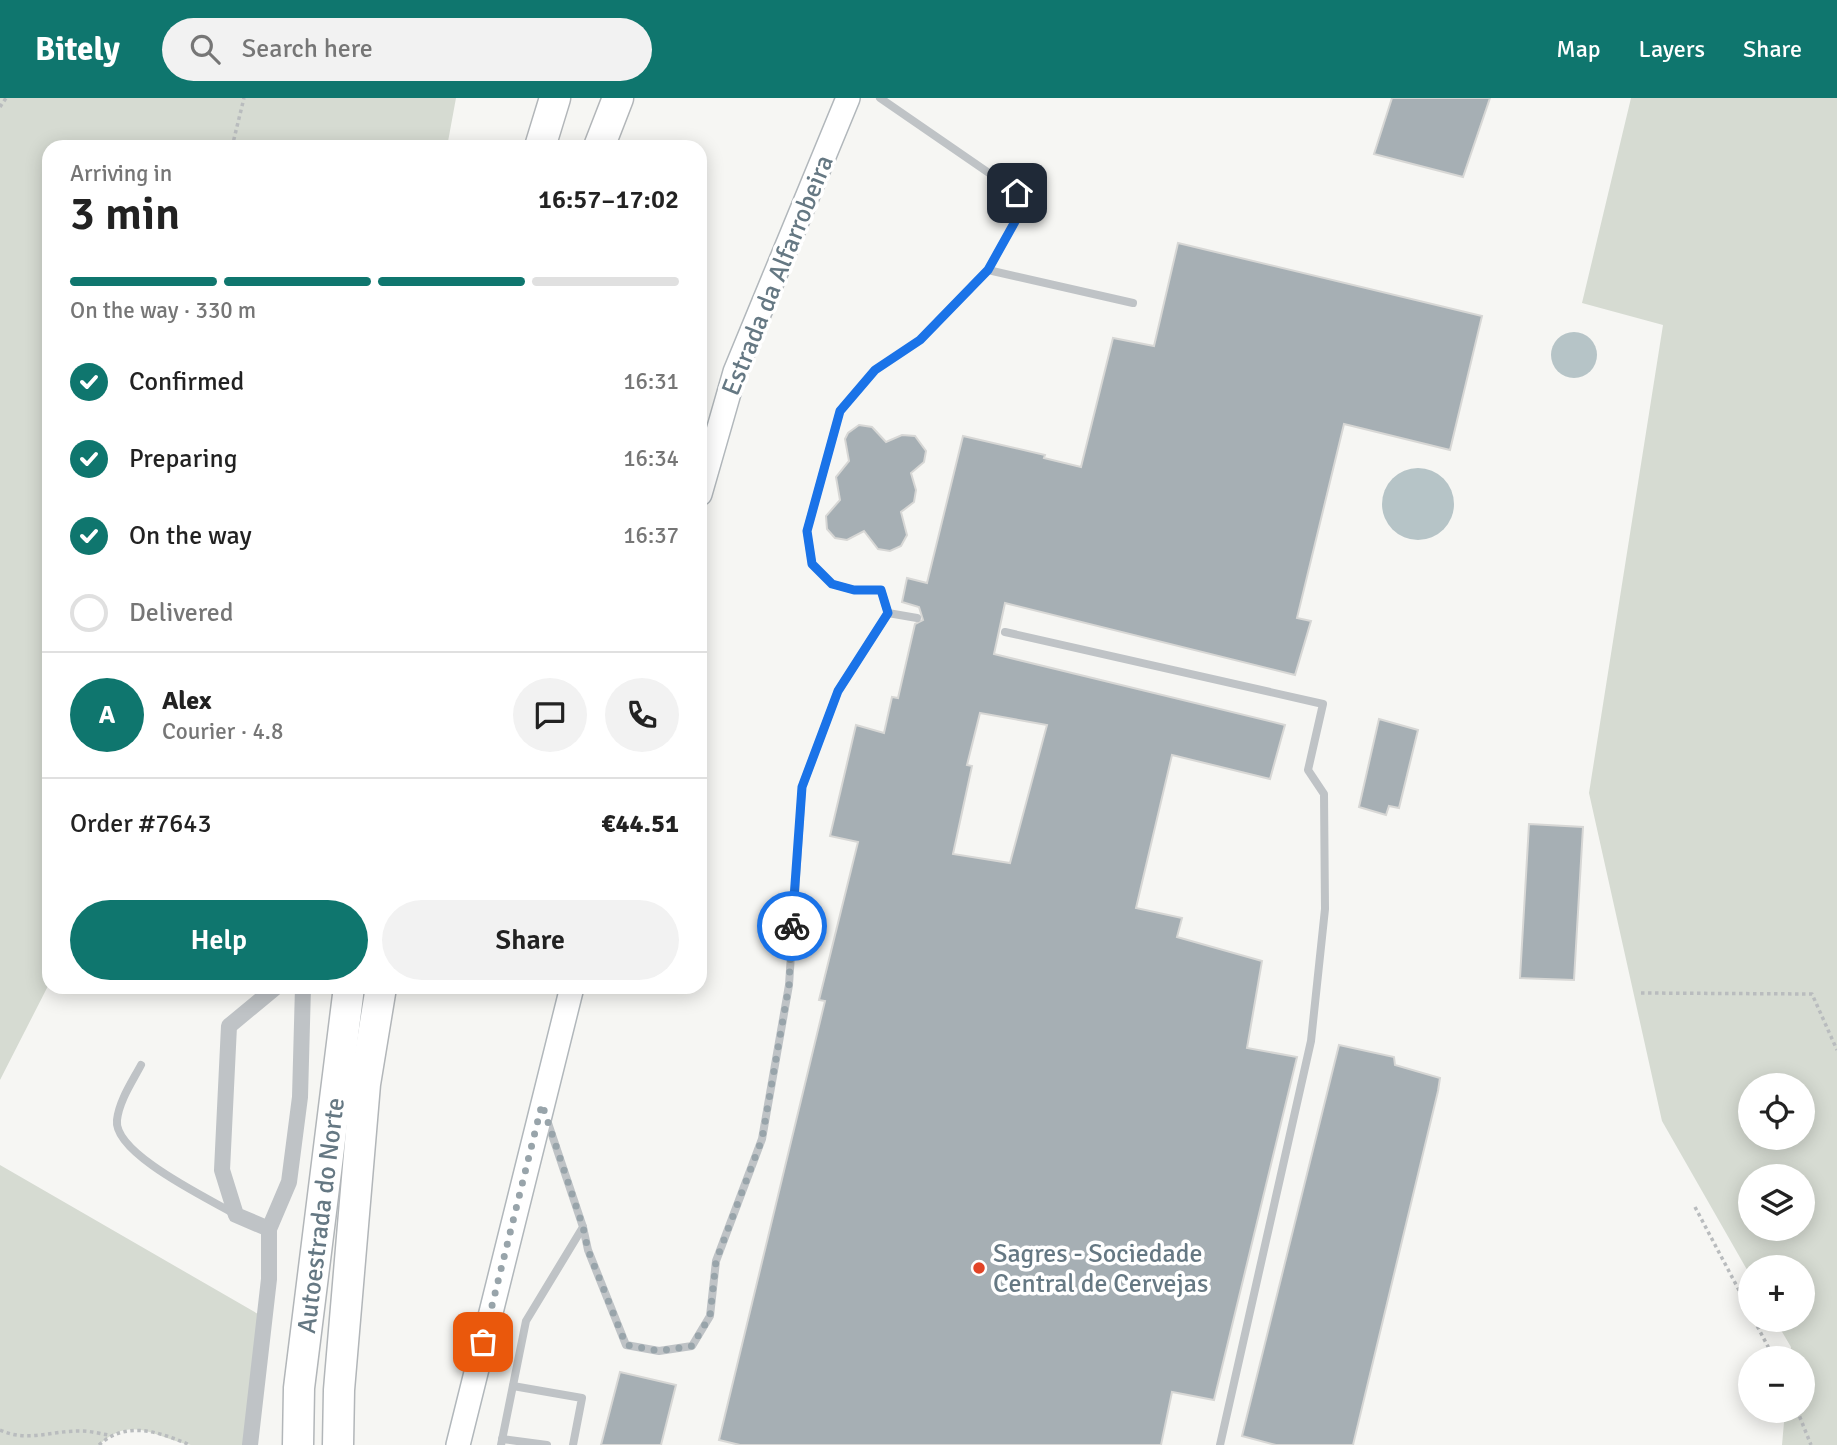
<!DOCTYPE html>
<html lang="en">
<head>
<meta charset="utf-8">
<style>
  body { margin:0; font-family:Signika,sans-serif; background:#f2f2f2; color:#222; height:100vh; display:flex; flex-direction:column; font-size:26px; white-space:nowrap }
  * { box-sizing:border-box; margin:0 }
  p { font-size:23px; color:#767676 }
  .icon { flex:none; width:38px; height:38px; fill:none; stroke:currentColor; stroke-width:2; stroke-linecap:round; stroke-linejoin:round }
  .map { position:relative; flex:1; overflow:hidden }
  .side { position:absolute; left:42px; top:42px; width:665px; height:854px; display:flex; flex-direction:column; background:#fff; border-radius:21px; box-shadow:0 4px 18px #0003 }
  .side>* { flex:none }
  .buttons { position:absolute; left:1738px; top:975px; display:grid; gap:14px }
  .buttons a { display:grid; place-items:center; width:77px; height:77px; border-radius:50%; background:#fff; box-shadow:0 4px 18px #0003; font-size:35px }
  .pin { position:absolute; display:grid; place-items:center; width:60px; height:60px; color:#fff; margin:-30px; border-radius:14px; box-shadow:0 4px 10px #0006 }
  .courier { position:absolute; display:grid; place-items:center; width:70px; height:70px; margin:-35px; border:5px solid #1a73e8; border-radius:50%; background:#fff; color:#222; box-shadow:0 2px 9px #0007 }
  .headline em { font-style:normal; font-weight:600 }
  .headline div { display:flex; flex-direction:column-reverse }
  .headline { display:flex; align-items:center; justify-content:space-between; height:119px; padding:0 28px }
  h1 { font-size:46px; font-weight:600; line-height:52px }
  .bar { display:grid; grid-template-columns:repeat(4,1fr); gap:10px 7px; align-content:center; height:84px; padding:0 28px }
  .bar i { height:9px; border-radius:5px; background:#e0e0e0 }
  .bar .selected { background:#0f766e }
  .bar p { grid-column:span 4 }
  .line { display:flex; align-items:center; gap:18px; padding:0 28px; border-top:2px solid #e0e0e0 }
  .line div { flex:1 }
  .round { display:grid; place-items:center; flex:none; width:74px; height:74px; border-radius:37px; background:#f2f2f2 }
  ol { padding:0 28px; list-style:none }
  li { display:flex; align-items:center; gap:21px; height:77px }
  li p { margin-inline-start:auto }
  li .icon { padding:7px; border-radius:50%; background:#0f766e; color:#fff; stroke-width:4 }
  li:last-child { color:#767676 }
  li i { width:38px; height:38px; border:4px solid #e0e0e0; border-radius:50% }
  .action { display:flex; gap:14px; margin-top:auto; padding:14px 28px }
  .action a { flex:1; height:80px; border-radius:42px; background:#0f766e; color:#fff; font-size:28px; font-weight:600; line-height:80px; text-align:center }
  .action a+a { background:#f2f2f2; color:#222 }
  header { display:flex; align-items:center; gap:42px; box-sizing:border-box; height:98px; padding:0 35px; background:#0f766e; color:#fff }
  header strong { font-size:33px }
  nav { display:flex; gap:38px; margin-inline-start:auto; font-size:24px }
  .search { width:490px; height:63px; background:#f2f2f2; display:flex; align-items:center; gap:18px; box-sizing:border-box; padding:0 24px; border-radius:38px; color:#767676; font-size:26px }
  .map>svg:first-child { display:block }
  .green { fill:#d6dbd2; fill-rule:evenodd }
  .water { fill:#b6c4c7 }
  .building { fill:#a6afb4; stroke:#d7d7d5; stroke-width:2; fill-rule:evenodd }
  .lines { fill:none; stroke-linecap:round; stroke-linejoin:round }
  .secondary-casing { stroke:#b1b7bb; stroke-width:26 }
  .highway-casing { stroke:#b2b6b9; stroke-width:33 }
  .path { stroke:#b9bcbe; stroke-width:3.5; stroke-dasharray:3.5 3.5; stroke-linecap:butt }
  .lane { stroke:#bfc3c6; stroke-width:8 }
  .street { stroke:#bfc3c6; stroke-width:16 }
  .secondary { stroke:#fff; stroke-width:23 }
  .highway { stroke:#fff; stroke-width:30 }
  .done { stroke:#98a4aa; stroke-width:7; stroke-dasharray:0 12.6 }
  .route { stroke:#1a73e8; stroke-width:9 }
  .poi-dot { fill:#e24427; stroke:#fff; stroke-width:2.5 }
  .labels { text-anchor:middle; stroke-width:7; stroke-linejoin:round; paint-order:stroke }
  .street-label { font-size:26px; fill:#657883; stroke:#fff }
  .poi-label { font-size:26px; fill:#657883; stroke:#fff; text-anchor:start }
</style>
</head>
<body>
<header>
<strong>Bitely</strong>
<div class="search"><svg class="icon" aria-label="search" viewBox="0 0 24 24"><circle cx="10" cy="10" r="6"/><path d="M15 15l6 6"/></svg>Search here</div>
<nav><a>Map</a><a>Layers</a><a>Share</a></nav>
</header>
<div class="map">
<svg width="1837" height="1347" viewBox="0 0 1837 1347">
  <rect width="100%" height="100%" fill="#f6f6f3"/>
  <g class="green">
    <path d="M 0,0 L 456,0 L 447,49 L 49,49 L 49,886 L 0,982 Z"/>
    <path d="M 1631,0 L 1837,0 L 1837,1347 L 1782,1347 L 1785,1313 L 1802,1312 L 1802,1260 L 1790,1260 L 1791,1249 L 1775,1222 L 1802,1222 L 1802,1169 L 1750,1169 L 1750,1177 L 1662,1023 L 1589,695 L 1663,227 L 1582,205 ZM 1750,987 L 1802,987 L 1802,1040 L 1750,1040 ZM 1802,1078 L 1802,1130 L 1750,1130 L 1750,1078 Z"/>
    <path d="M 0,1067 L 265,1220 L 251,1347 C 232,1347 210,1347 191,1347 C 156,1341 133,1315 99,1347 L 0,1347 Z"/>
  </g>
  <g class="water">
    <circle cx="1574" cy="257" r="23"/>
    <circle cx="1418" cy="406" r="36"/>
  </g>
  <g class="building">
    <path d="M 1392,0 L 1490,0 L 1463,79 L 1374,56 Z"/>
    <path d="M 1178,145 L 1482,218 L 1450,352 L 1344,326 L 1297,520 L 1311,523 L 1295,577 L 1005,505 L 994,556 L 1285,627 L 1270,681 L 1172,657 L 1136,810 L 1182,820 L 1177,839 L 1262,863 L 1247,950 L 1297,959 L 1214,1302 L 1172,1294 L 1161,1347 L 740,1347 L 719,1342 L 825,903 L 819,902 L 858,744 L 830,738 L 856,627 L 884,635 L 892,599 L 898,600 L 915,526 L 923,522 L 919,509 L 902,504 L 907,480 L 927,485 L 963,338 L 1045,357 L 1044,360 L 1081,369 L 1113,240 L 1154,248 ZM 980,615 L 1047,627 L 1010,765 L 953,756 L 972,668 L 967,667 Z"/>
    <path d="M 859,327 L 872,329 L 886,344 L 902,337 L 915,338 L 926,353 L 924,364 L 911,375 L 916,392 L 914,404 L 901,414 L 907,437 L 901,448 L 890,453 L 878,451 L 864,433 L 847,442 L 835,440 L 827,431 L 826,418 L 840,402 L 836,379 L 849,363 L 845,341 L 848,335 Z"/>
    <path d="M 1379,621 L 1418,632 L 1399,710 L 1389,708 L 1386,717 L 1359,709 Z"/>
    <path d="M 1529,726 L 1583,729 L 1574,882 L 1520,880 Z"/>
    <path d="M 1339,947 L 1394,959 L 1395,967 L 1440,980 L 1438,993 L 1353,1347 L 1276,1347 L 1242,1338 Z"/>
    <path d="M 620,1274 L 676,1287 L 661,1347 L 601,1347 Z"/>
  </g>
  <g class="lines">
    <defs>
      <g id="secondary">
        <path d="M 700,396 L 735,274 L 848,0"/>
        <path d="M 458,1347 L 572,889"/>
      </g>
      <g id="highway">
        <path d="M 540,49 L 555,0"/>
        <path d="M 599,49 L 618,0"/>
        <path id="s1" d="M 298,1347 L 299,1290 L 349,889"/>
        <path d="M 338,1347 L 339,1292 L 365,986 L 381,889"/>
      </g>
    </defs>
    <use href="#secondary" class="secondary-casing"/>
    <use href="#highway" class="highway-casing"/>
    <g class="path">
      <path d="M 0,9 L 6,0"/>
      <path d="M 232,49 L 244,0"/>
      <path d="M 1641,895 L 1812,896 L 1837,952"/>
      <path d="M 1695,1109 L 1750,1213"/>
      <path d="M 1754,1222 L 1774,1260"/>
      <path d="M 1797,1312 L 1811,1347"/>
      <path d="M 0,1332 C 28,1345 53,1332 82,1333 C 91,1333 101,1336 109,1337"/>
      <path d="M 99,1347 C 126,1322 160,1334 190,1347"/>
    </g>
    <g class="lane">
      <path d="M 880,0 L 1018,95 L 1022,111 L 988,172"/>
      <path d="M 888,515 L 917,520"/>
      <path d="M 1005,534 L 1323,606 L 1308,672 L 1324,696 L 1325,811 L 1311,943 L 1220,1347"/>
      <path d="M 141,967 C 132,984 119,1003 117,1022 C 113,1055 207,1100 233,1115"/>
      <path d="M 583,1129 L 588,1152 L 626,1247 L 659,1253 L 692,1248 L 710,1218 L 716,1163 L 762,1041 L 789,887 L 802,689 L 838,593 L 888,515 L 881,492 L 854,492 L 832,486 L 812,466 L 807,433 L 840,313 L 875,272 L 920,242 L 988,172 L 1133,205"/>
      <path d="M 513,1288 L 582,1300 L 573,1347"/>
      <path d="M 502,1341 L 547,1347"/>
      <path d="M 501,1347 L 526,1223 L 583,1129 L 546,1019"/>
    </g>
    <g class="street">
      <path d="M 269,1131 L 289,1084 L 300,999 L 303,889"/>
      <path d="M 250,1347 L 269,1181 L 269,1131 L 236,1117 L 222,1072 L 229,928 L 276,889"/>
    </g>
    <use href="#secondary" class="secondary"/>
    <use href="#highway" class="highway"/>
  </g>
  <g class="lines">
    <path class="done" d="M 483,1244 L 542,1006 L 583,1129 L 588,1152 L 626,1247 L 659,1253 L 692,1248 L 710,1218 L 716,1163 L 762,1041 L 789,887 L 792,828"/>
    <path class="route" d="M 792,828 L 802,689 L 838,593 L 888,515 L 881,492 L 854,492 L 832,486 L 812,466 L 807,433 L 840,313 L 875,272 L 920,242 L 988,172 L 1022,111 L 1017,95"/>
  </g>
  <circle class="poi-dot" cx="979" cy="1170" r="7"/>
  <g class="labels">
    <g class="street-label">
      <text transform="translate(777 177) rotate(-68)" y="9">Estrada da Alfarrobeira</text>
      <text dy="9" stroke="none"><textPath href="#s1" startOffset="231">Autoestrada do Norte</textPath></text>
    </g>
    <g class="poi-label">
      <text x="993" y="1164">Sagres - Sociedade<tspan x="993" dy="30">Central de Cervejas</tspan></text>
    </g>
  </g>
</svg>
<div class="buttons">
<a><svg class="icon" aria-label="locate" viewBox="0 0 24 24"><circle cx="12" cy="12" r="6"/><path d="M12 2v4M12 18v4M2 12h4M18 12h4"/></svg></a>
<a><svg class="icon" aria-label="layers" viewBox="0 0 24 24"><path d="M12 4l9 5-9 5-9-5zM3 14l9 5 9-5"/></svg></a>
<a>+</a>
<a>−</a>
</div>
<div class="pin" style="left:483px;top:1244px;background:#ea580c"><svg class="icon" aria-label="bag" viewBox="0 0 24 24"><path d="M5 8h14l-1 12H6zM9 8a3 3 0 0 1 6 0"/></svg></div>
<div class="pin" style="left:1017px;top:95px;background:#1f2937"><svg class="icon" aria-label="home" viewBox="0 0 24 24"><path d="M3 11l9-7 9 7M6 9v11h12V9"/></svg></div>
<div class="courier" style="left:792px;top:828px"><svg class="icon" aria-label="bike" viewBox="0 0 24 24"><circle cx="6" cy="16" r="4"/><circle cx="18" cy="16" r="4"/><path d="M6 16l4-8h5l3 8M10 8l3 8H6M13 5h3"/></svg></div>
<section class="side">
<div class="headline"><div><h1>3 min</h1><p>Arriving in</p></div><em>16:57–17:02</em></div>
<div class="bar"><i class="selected"></i><i class="selected"></i><i class="selected"></i><i></i><p>On the way · 330 m</p></div>
<ol>
<li><svg class="icon" aria-label="check" viewBox="0 0 24 24"><path d="M5 12l5 5 9-10"/></svg>Confirmed<p>16:31</p></li>
<li><svg class="icon" aria-label="check" viewBox="0 0 24 24"><path d="M5 12l5 5 9-10"/></svg>Preparing<p>16:34</p></li>
<li><svg class="icon" aria-label="check" viewBox="0 0 24 24"><path d="M5 12l5 5 9-10"/></svg>On the way<p>16:37</p></li>
<li><i></i>Delivered</li>
</ol>
<div class="line" style="height:126px"><b class="round" style="background:#0f766e;color:#fff">A</b><div><b>Alex</b><p>Courier · 4.8</p></div><a class="round"><svg class="icon" aria-label="chat" viewBox="0 0 24 24"><path d="M4 5h16v11H9l-5 4z"/></svg></a><a class="round"><svg class="icon" aria-label="phone" viewBox="0 0 24 24"><path d="M5 4h4l2 5-3 2q2 4 5 5l2-3 5 2v4C11 20 4 13 5 4z"/></svg></a></div>
<div class="line" style="height:91px"><div>Order #7643</div><b>€44.51</b></div>
<div class="action"><a>Help</a><a>Share</a></div>
</section>
</div>
</body>
</html>
